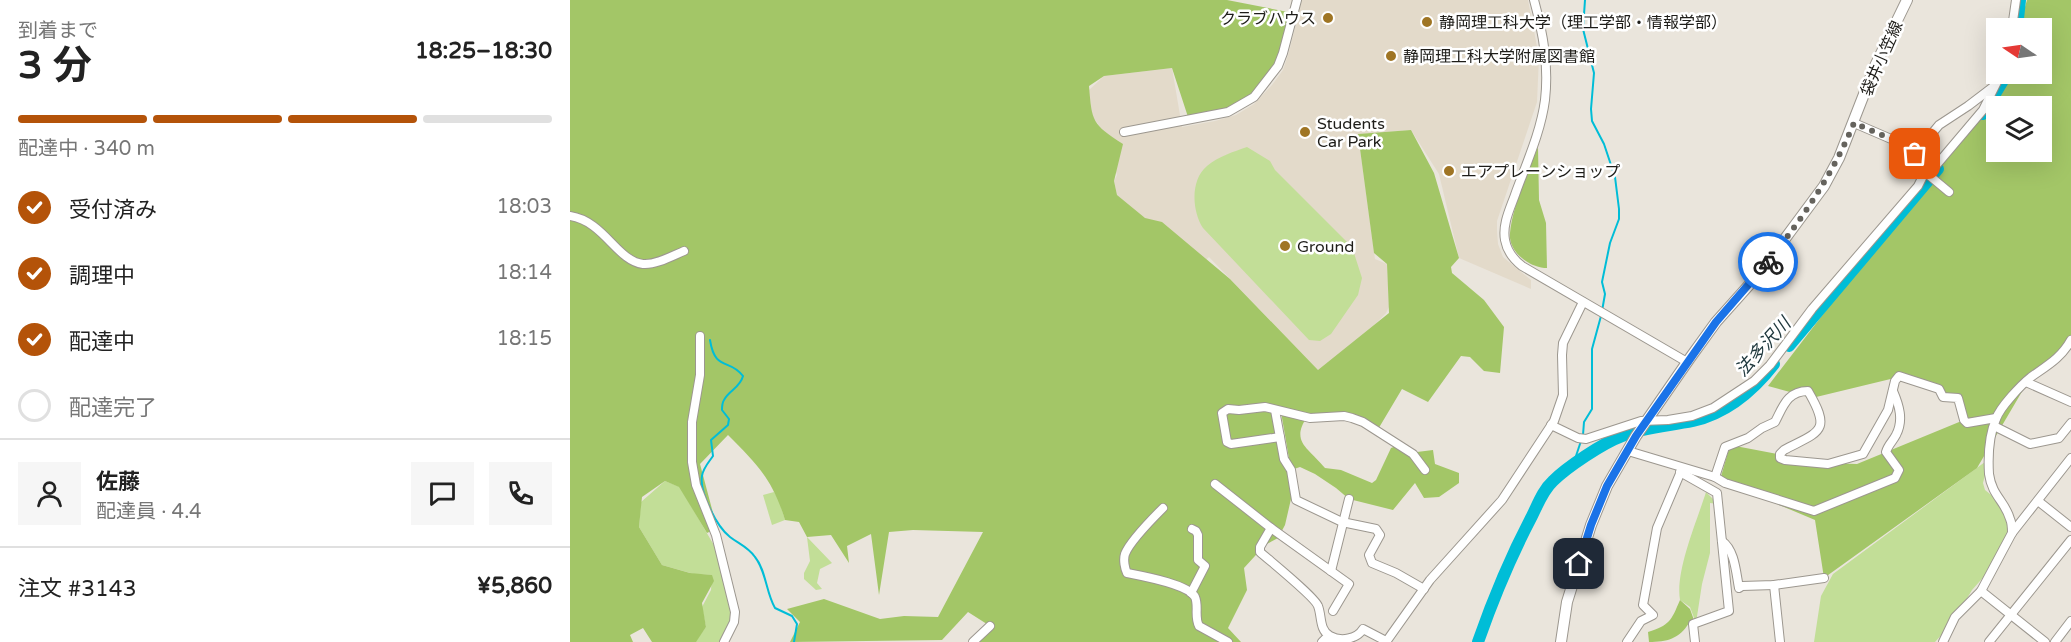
<!DOCTYPE html>
<html lang="ja">
<head>
<meta charset="utf-8">
<style>
  body { margin:0; font-family:"Varela Round","Noto Sans JP",sans-serif; background:#f6f6f6; color:#222; height:100vh; display:flex; flex-direction:column; font-size:22px; white-space:nowrap }
  * { box-sizing:border-box; margin:0 }
  p { font-size:20px; color:#767676 }
  .icon { flex:none; width:33px; height:33px; fill:none; stroke:currentColor; stroke-width:2; stroke-linecap:round; stroke-linejoin:round }
  .map { position:relative; flex:1; overflow:hidden }
  .details { display:flex; flex-direction:column; background:#fff; width:570px }
  .details>* { flex:none }
  .needle { width:39px; rotate:283deg }
  .controls { position:absolute; left:1416px; top:18px; display:grid; gap:12px }
  .controls a { display:grid; place-items:center; width:66px; height:66px; border-radius:0px; background:#fff; box-shadow:0 6px 24px #0002; font-size:30px }
  .pin { position:absolute; display:grid; place-items:center; width:51px; height:51px; color:#fff; margin:-26px; border-radius:12px; box-shadow:0 3px 9px #0006 }
  .courier { position:absolute; display:grid; place-items:center; width:60px; height:60px; margin:-30px; border:4px solid #1a73e8; border-radius:50%; background:#fff; color:#222; box-shadow:0 2px 8px #0007 }
  .summary em { font-style:normal; font-weight:700 }
  .summary div { display:flex; flex-direction:column-reverse }
  .summary { display:flex; align-items:center; justify-content:space-between; height:102px; padding:0 18px }
  h1 { font-size:39px; font-weight:700; line-height:45px }
  .bar { display:grid; grid-template-columns:repeat(4,1fr); gap:9px 6px; align-content:center; height:72px; padding:0 18px }
  .bar i { height:8px; border-radius:4px; background:#e0e0e0 }
  .bar .selected { background:#b45309 }
  .bar p { grid-column:span 4 }
  .line { display:flex; align-items:center; gap:15px; padding:0 18px; border-top:2px solid #e0e0e0 }
  .line div { flex:1 }
  .round { display:grid; place-items:center; flex:none; width:63px; height:63px; border-radius:0px; background:#f6f6f6 }
  ol { padding:0 18px; list-style:none }
  li { display:flex; align-items:center; gap:18px; height:66px }
  li p { margin-inline-start:auto }
  li .icon { padding:6px; border-radius:50%; background:#b45309; color:#fff; stroke-width:4 }
  li:last-child { color:#767676 }
  li i { width:33px; height:33px; border:3px solid #e0e0e0; border-radius:50% }
  main { display:flex; flex:1; min-height:0 }
  .map>svg:first-child { display:block }
  .built { fill:#e3daca }
  .green { fill:#c2de97 }
  .forest { fill:#a3c667; fill-rule:evenodd }
  .lines { fill:none; stroke-linecap:round; stroke-linejoin:round }
  .stream { stroke:#00bdd7; stroke-width:2 }
  .river { stroke:#00bdd7; stroke-width:12 }
  .minor-casing { stroke:#9c978f; stroke-width:10 }
  .major-casing { stroke:#9c978f; stroke-width:12 }
  .minor { stroke:#fff; stroke-width:8 }
  .major { stroke:#fff; stroke-width:10 }
  .done { stroke:#65635d; stroke-width:6; stroke-dasharray:0 10.8 }
  .route { stroke:#1a73e8; stroke-width:8 }
  .poi-dot { fill:#9f7524; stroke:#fff; stroke-width:2 }
  .labels { text-anchor:middle; stroke-width:5; stroke-linejoin:round; paint-order:stroke }
  .poi-label { font-size:16px; fill:#1e1d19; stroke:#fff; text-anchor:start }
  .street-label { font-size:16px; fill:#1e1d19; stroke:#fff }
  .water-label { font-size:18px; font-style:italic; fill:#213a3f; stroke:#fff }
</style>
</head>
<body>
<main>
<section class="details">
<div class="summary"><div><h1>3 分</h1><p>到着まで</p></div><em>18:25–18:30</em></div>
<div class="bar"><i class="selected"></i><i class="selected"></i><i class="selected"></i><i></i><p>配達中 · 340 m</p></div>
<ol>
<li><svg class="icon" aria-label="check" viewBox="0 0 24 24"><path d="M5 12l5 5 9-10"/></svg>受付済み<p>18:03</p></li>
<li><svg class="icon" aria-label="check" viewBox="0 0 24 24"><path d="M5 12l5 5 9-10"/></svg>調理中<p>18:14</p></li>
<li><svg class="icon" aria-label="check" viewBox="0 0 24 24"><path d="M5 12l5 5 9-10"/></svg>配達中<p>18:15</p></li>
<li><i></i>配達完了</li>
</ol>
<div class="line" style="height:108px"><a class="round"><svg class="icon" aria-label="person" viewBox="0 0 24 24"><circle cx="12" cy="8" r="4"/><path d="M4 21q1-7 8-7t8 7"/></svg></a><div><b>佐藤</b><p>配達員 · 4.4</p></div><a class="round"><svg class="icon" aria-label="chat" viewBox="0 0 24 24"><path d="M4 5h16v11H9l-5 4z"/></svg></a><a class="round"><svg class="icon" aria-label="phone" viewBox="0 0 24 24"><path d="M5 4h4l2 5-3 2q2 4 5 5l2-3 5 2v4C11 20 4 13 5 4z"/></svg></a></div>
<div class="line" style="height:78px"><div>注文 #3143</div><b>¥5,860</b></div>
</section>
<div class="map">
<svg width="1501" height="642" viewBox="0 0 1501 642">
  <rect width="100%" height="100%" fill="#eae5dc"/>
  <path class="built" d="M 720,0 L 958,0 L 969,57 L 967,102 L 927,221 L 927,231 L 928,244 L 933,257 L 961,280 L 961,289 L 889,258 L 869,174 L 841,130 L 788,134 L 805,259 L 817,264 L 819,307 L 816,313 L 760,371 L 748,370 L 639,257 L 607,286 L 547,195 L 544,181 L 547,175 L 533,131 L 522,116 L 519,90 L 534,76 L 602,68 L 612,127 L 645,121 L 666,115 L 684,104 L 702,85 L 713,70 L 719,52 L 731,3 Z"/>
  <g class="green">
    <path d="M 677,147 L 700,161 L 705,170 L 777,242 L 783,250 L 792,278 L 788,295 L 761,334 L 750,341 L 739,340 L 633,228 C 622,211 620,180 637,166 C 649,156 663,152 677,147 Z"/>
    <path d="M 1419,459 L 1413,483 L 1415,490 L 1430,502 L 1440,518 L 1439,538 L 1426,563 L 1402,590 L 1383,622 L 1365,642 L 1244,642 L 1251,596 L 1263,574 Z"/>
    <path d="M 95,481 L 110,487 L 145,547 L 165,612 L 154,642 L 125,642 L 136,627 L 132,607 L 141,590 L 142,575 L 124,574 L 92,565 L 69,527 L 71,502 Z"/>
    <path d="M 204,492 L 209,500 L 215,520 L 202,525 L 193,495 Z"/>
    <path d="M 1136,492 L 1148,504 L 1140,503 L 1140,553 L 1132,584 L 1126,623 L 1120,607 L 1110,600 C 1105,571 1127,521 1136,492 Z"/>
    <path d="M 237,537 L 262,563 L 250,569 L 247,583 L 252,589 L 246,590 L 234,579 L 234,573 L 240,561 Z"/>
  </g>
  <g class="forest">
    <path d="M 0,0 L 657,0 L 723,13 L 708,66 L 676,102 L 619,120 L 602,68 L 534,76 L 519,86 C 522,122 522,124 553,144 L 544,181 L 547,195 L 575,218 L 592,222 L 660,279 L 748,370 L 819,313 L 817,264 L 804,253 L 788,134 L 841,130 L 864,173 L 889,258 L 881,267 L 882,273 L 914,300 L 934,327 L 930,373 L 914,371 L 900,357 L 891,356 L 858,402 L 832,389 L 807,431 L 782,418 L 737,417 C 720,442 739,448 755,468 L 771,470 L 802,483 L 806,480 L 821,448 L 829,445 L 847,452 L 863,450 L 865,464 L 889,473 L 889,483 L 869,497 L 854,498 L 845,483 L 823,510 L 779,499 L 766,488 L 745,474 L 730,467 L 721,470 L 711,412 L 706,410 L 724,495 L 721,499 L 715,525 L 708,538 L 695,545 L 674,568 L 677,590 L 658,628 L 671,642 L 407,642 L 420,626 L 398,612 L 372,640 L 220,642 L 230,622 L 217,609 L 254,599 L 310,619 L 334,616 L 368,617 L 413,532 L 343,530 L 319,532 L 309,595 L 301,534 L 277,546 L 279,563 L 261,535 L 237,537 L 229,522 L 215,520 C 203,480 187,464 158,435 L 130,464 L 147,528 L 137,533 L 109,487 L 95,481 L 72,497 L 69,527 L 92,565 L 120,573 L 142,575 L 144,581 L 132,603 L 136,627 L 126,642 L 82,642 L 73,628 L 60,635 L 63,642 L 0,642 Z"/>
    <path d="M 1457,0 L 1501,0 L 1501,341 L 1460,378 L 1407,468 L 1254,578 L 1245,520 L 1150,480 L 1160,445 L 1254,463 L 1287,464 L 1394,420 L 1388,398 L 1333,376 L 1242,398 L 1198,386 L 1330,214 L 1413,110 L 1432,74 L 1472,74 L 1472,28 L 1449,28 ZM 1426,106 L 1472,106 L 1472,152 L 1426,152 Z"/>
    <path d="M 968,147 L 969,200 L 976,223 L 977,268 C 960,268 938,252 940,233 C 942,209 958,170 968,147 Z"/>
    <path d="M 1110,600 L 1120,609 L 1125,623 L 1119,623 C 1109,639 1097,642 1079,642 L 1078,632 C 1100,625 1101,621 1110,600 Z"/>
  </g>
  <g class="lines">
    <g class="stream">
      <path d="M 1015,0 L 1013,29 L 1024,73 L 1021,109 L 1022,121 L 1034,144 L 1045,177 L 1049,209 L 1049,219 L 1040,243 L 1032,282 L 1035,294 L 1032,311"/>
      <path d="M 140,340 C 145,372 160,358 173,376 C 170,388 159,390 154,400 C 152,403 152,407 152,410 L 159,419 L 158,425 L 141,440 L 143,456 C 139,462 133,468 132,476 C 129,492 147,527 160,537 C 169,544 178,547 185,557 C 196,570 196,593 205,608 L 222,616 L 227,624 L 224,642"/>
      <path d="M 1013,435 L 1014,422 L 1022,409 L 1022,349 L 1031,316"/>
      <path d="M 1003,465 L 1011,441"/>
    </g>
    <g class="river">
      <path d="M 1447,28 L 1450,0"/>
      <path d="M 1413,114 L 1437,74"/>
      <path d="M 1219,346 L 1368,169"/>
      <path d="M 908,642 C 923,599 941,556 962,516 C 968,504 973,490 983,481 C 997,467 1033,443 1052,436 C 1075,427 1099,426 1123,421 C 1157,413 1183,391 1204,364"/>
    </g>
    <defs>
      <g id="minor">
        <path d="M 964,0 C 973,33 979,65 975,100 C 971,131 957,162 946,192 C 941,207 932,223 935,240 C 937,251 943,259 952,266 L 1117,362"/>
        <path d="M 1442,28 L 1446,0"/>
        <path d="M 1284,123 L 1335,145 L 1343,152 L 1355,172 L 1379,192"/>
        <path d="M 554,132 L 658,112 L 684,97 L 708,66 L 713,53 L 727,0"/>
        <path d="M 1345,154 L 1369,125 L 1398,106 L 1423,87"/>
        <path d="M 1358,175 L 1413,110 L 1431,74"/>
        <path d="M 0,216 C 34,221 47,261 73,264 C 86,265 102,256 114,251"/>
        <path d="M 130,336 L 130,375 L 122,422 L 122,462 L 126,485 L 146,535 L 165,612 L 164,622 L 154,642"/>
        <path d="M 1456,382 L 1501,402"/>
        <path d="M 705,410 L 714,459 L 721,470 L 726,500 L 772,522 L 806,529 L 810,535 L 799,555 L 802,563 L 826,573 L 854,589"/>
        <path d="M 981,425 L 1008,438 L 1016,439 L 1071,421 L 1098,420 L 1122,416 L 1143,408 L 1184,381 L 1200,365 L 1242,309 L 1348,186 L 1355,172"/>
        <path d="M 1424,426 L 1460,444 L 1489,438 L 1501,423"/>
        <path d="M 710,437 L 661,444 L 657,442 L 652,413 L 658,409 L 669,410 L 695,407 L 740,418 L 774,416 L 782,418 L 793,422 L 843,454 L 855,470"/>
        <path d="M 1058,451 L 1145,477 L 1155,483 L 1244,511 L 1325,478 L 1329,470 L 1316,452 C 1318,445 1323,441 1326,435 C 1334,420 1329,405 1323,391"/>
        <path d="M 1110,472 L 1147,493 L 1159,611 L 1123,624 L 1125,642"/>
        <path d="M 1145,477 L 1155,447 L 1178,438 L 1192,428 L 1205,422 C 1213,407 1217,391 1238,391 C 1262,432 1250,431 1214,450 L 1210,454 L 1210,458 L 1215,460 L 1258,464 L 1293,454 L 1318,410 L 1325,381 L 1329,376 L 1369,389 L 1373,397 L 1388,398 L 1394,420 L 1397,423 L 1426,418"/>
        <path d="M 645,484 L 701,528 L 779,584 L 763,611"/>
        <path d="M 1468,501 L 1501,527"/>
        <path d="M 593,508 C 582,519 560,541 555,554 C 553,560 555,569 557,573 C 572,576 618,584 625,597 C 629,606 624,617 629,626 L 658,642"/>
        <path d="M 701,528 L 690,547 L 690,552 C 700,561 745,597 748,606 C 752,616 749,630 760,636 C 771,642 787,639 793,629 L 816,641"/>
        <path d="M 1442,533 C 1442,528 1442,523 1440,519 C 1435,501 1422,496 1419,474 C 1418,457 1419,435 1426,419 C 1430,407 1451,385 1461,377 C 1478,365 1491,358 1501,340"/>
        <path d="M 1152,541 C 1165,550 1166,573 1169,588 L 1172,586 L 1204,585 L 1254,578"/>
        <path d="M 761,571 L 779,499"/>
        <path d="M 1204,585 L 1210,642"/>
        <path d="M 1411,591 L 1475,642"/>
        <path d="M 621,593 L 635,566 L 628,560 L 628,535 L 626,531 L 622,529"/>
        <path d="M 403,642 L 420,626"/>
        <path d="M 752,642 L 755,639 L 766,641"/>
        <path d="M 816,642 L 860,580 L 932,500 L 984,421 L 993,395 L 992,355 L 993,343 L 1013,302"/>
        <path d="M 1057,642 L 1071,621 L 1083,615 L 1073,605 L 1087,528 L 1112,469"/>
        <path d="M 1373,642 L 1385,617 L 1411,591 L 1442,533 L 1501,458"/>
        <path d="M 1419,642 L 1501,540"/>
        <path d="M 1485,642 L 1501,621"/>
      </g>
      <path id="major" d="M 991,642 L 997,602 L 1021,525 L 1037,486 L 1066,436 L 1120,358 L 1146,322 L 1188,275 L 1254,186 L 1269,158 L 1305,66 L 1337,0"/>
    </defs>
    <use href="#minor" class="minor-casing"/>
    <use href="#major" class="major-casing"/>
    <use href="#minor" class="minor"/>
    <use href="#major" class="major"/>
  </g>
  <g class="lines">
    <path class="done" d="M 1198,262 C 1233,217 1262,176 1284,123 L 1335,145 L 1345,154"/>
    <path class="route" d="M 1009,564 L 1021,525 L 1037,486 L 1066,436 L 1146,322 L 1198,262"/>
  </g>
  <g class="poi-dot">
    <circle cx="758" cy="18" r="6"/>
    <circle cx="857" cy="22" r="6"/>
    <circle cx="821" cy="56" r="6"/>
    <circle cx="735" cy="132" r="6"/>
    <circle cx="879" cy="171" r="6"/>
    <circle cx="715" cy="246" r="6"/>
  </g>
  <g class="labels">
    <g class="poi-label">
      <text x="746" y="24" text-anchor="end">クラブハウス</text>
      <text x="869" y="28">静岡理工科大学（理工学部・情報学部）</text>
      <text x="833" y="62">静岡理工科大学附属図書館</text>
      <text x="747" y="129">Students<tspan x="747" dy="18">Car Park</tspan></text>
      <text x="891" y="177">エアプレーンショップ</text>
      <text x="727" y="252">Ground</text>
    </g>
    <g class="street-label">
      <text transform="translate(1311 58) rotate(-66)" y="6">袋井小笠線</text>
    </g>
    <g class="water-label">
      <text transform="translate(1193 347) rotate(-48)" y="6">法多沢川</text>
    </g>
  </g>
</svg>
<div class="controls">
<a><svg class="needle" viewBox="-14 -14 28 28"><path d="M0-13l5 13h-10z" fill="#e53935"/><path d="M0 13l5-13h-10z" fill="#767676"/></svg></a>
<a><svg class="icon" aria-label="layers" viewBox="0 0 24 24"><path d="M12 4l9 5-9 5-9-5zM3 14l9 5 9-5"/></svg></a>
</div>
<div class="pin" style="left:1345px;top:154px;background:#ea580c"><svg class="icon" aria-label="bag" viewBox="0 0 24 24"><path d="M5 8h14l-1 12H6zM9 8a3 3 0 0 1 6 0"/></svg></div>
<div class="pin" style="left:1009px;top:564px;background:#1f2937"><svg class="icon" aria-label="home" viewBox="0 0 24 24"><path d="M3 11l9-7 9 7M6 9v11h12V9"/></svg></div>
<div class="courier" style="left:1198px;top:262px"><svg class="icon" aria-label="bike" viewBox="0 0 24 24"><circle cx="6" cy="16" r="4"/><circle cx="18" cy="16" r="4"/><path d="M6 16l4-8h5l3 8M10 8l3 8H6M13 5h3"/></svg></div>
</div>
</main>
</body>
</html>
